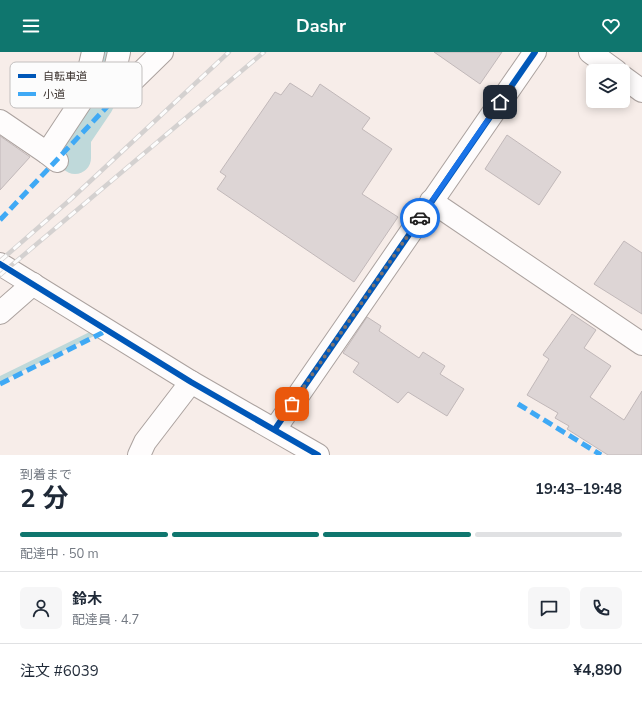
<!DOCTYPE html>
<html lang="ja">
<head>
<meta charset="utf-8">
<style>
  body { margin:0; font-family:"Nunito Sans","Noto Sans JP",sans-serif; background:#f6f6f7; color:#1f2937; height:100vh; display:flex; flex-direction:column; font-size:15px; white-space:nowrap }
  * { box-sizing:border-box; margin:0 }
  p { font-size:13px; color:#747a83 }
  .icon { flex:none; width:22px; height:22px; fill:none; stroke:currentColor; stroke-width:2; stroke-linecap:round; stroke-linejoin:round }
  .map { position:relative; height:403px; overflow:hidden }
  .sheet { display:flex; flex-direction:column; background:#fff; flex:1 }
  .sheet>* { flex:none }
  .controls { position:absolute; left:586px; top:12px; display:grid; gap:8px }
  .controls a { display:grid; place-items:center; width:44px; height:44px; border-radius:6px; background:#fff; box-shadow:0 2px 10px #0003; font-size:20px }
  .pin { position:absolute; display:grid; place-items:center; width:34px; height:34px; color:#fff; margin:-17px; border-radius:8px; box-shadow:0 2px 6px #0006 }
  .courier { position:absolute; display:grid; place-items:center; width:40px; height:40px; margin:-20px; border:3px solid #1a73e8; border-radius:50%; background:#fff; color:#222; box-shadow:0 1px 5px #0007 }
  .head em { font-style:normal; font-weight:700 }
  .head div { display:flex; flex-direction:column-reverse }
  .head { display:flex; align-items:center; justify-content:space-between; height:68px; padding:0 20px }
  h1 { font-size:26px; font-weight:700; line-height:30px }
  .bar { display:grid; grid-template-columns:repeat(4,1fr); gap:6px 4px; align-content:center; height:48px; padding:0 20px }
  .bar i { height:5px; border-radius:3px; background:#e0e1e3 }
  .bar .selected { background:#0f766e }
  .bar p { grid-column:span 4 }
  .line { display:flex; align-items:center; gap:10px; padding:0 20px; border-top:1px solid #e0e1e3 }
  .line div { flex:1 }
  .round { display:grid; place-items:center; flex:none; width:42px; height:42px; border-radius:6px; background:#f6f6f7 }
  header { display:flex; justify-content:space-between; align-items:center; height:52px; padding:0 20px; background:#0f766e; color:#fff; font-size:18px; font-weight:700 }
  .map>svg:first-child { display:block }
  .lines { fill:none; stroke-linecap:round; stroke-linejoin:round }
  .stream { stroke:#bfd9da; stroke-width:5.5 }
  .river { stroke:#bfd9da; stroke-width:32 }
  .building { fill:#ddd5d5; stroke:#c1b8b9 }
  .minor-casing { stroke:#aba29f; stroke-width:24 }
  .minor { stroke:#fefcfc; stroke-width:22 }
  .rail-casing { stroke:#d4d1d0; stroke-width:4.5 }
  .rail { stroke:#fcfcfc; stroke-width:3; stroke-dasharray:9; stroke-linecap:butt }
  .quiet { stroke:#3fa9f5; stroke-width:5; stroke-dasharray:10 5; stroke-linecap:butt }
  .cycleway-casing { stroke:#fcfcfc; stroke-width:8 }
  .cycleway { stroke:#0057b8; stroke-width:6 }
  .done { stroke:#7d736f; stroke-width:4; stroke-dasharray:0 7.2 }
  .route { stroke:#1a73e8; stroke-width:5 }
  .key { fill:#fcfcfc; stroke:#c2bfbe; stroke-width:1 }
  .key-label { font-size:11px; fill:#3b322e }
</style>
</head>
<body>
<header><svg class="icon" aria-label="menu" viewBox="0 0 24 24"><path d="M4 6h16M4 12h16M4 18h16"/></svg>Dashr<svg class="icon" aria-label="heart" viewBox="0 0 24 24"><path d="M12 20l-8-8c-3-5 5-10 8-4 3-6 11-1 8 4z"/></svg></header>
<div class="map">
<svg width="642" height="403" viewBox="0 0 642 403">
  <rect width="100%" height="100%" fill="#f7ede9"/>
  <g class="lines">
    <path class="stream" d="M 0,327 L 98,279"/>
    <path class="river" d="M 75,106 L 75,85 L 98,51 L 97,43 L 106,0"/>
  </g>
  <g class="building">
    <path d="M 434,0 L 502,0 L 480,32 Z"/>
    <path d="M 290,31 L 312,45 L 320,32 L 370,66 L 362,77 L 392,97 L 362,142 L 398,165 L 354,230 L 217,137 L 226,124 L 220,120 L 275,40 L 281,43 Z"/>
    <path d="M 507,83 L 561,120 L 539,153 L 485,117 Z"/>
    <path d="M 0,84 L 30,105 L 0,138 Z"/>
    <path d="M 624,189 L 642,201 L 642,262 L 594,232 Z"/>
    <path d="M 572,262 L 596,278 L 584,296 L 611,314 L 590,345 L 624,368 L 642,339 L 642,403 L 608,403 L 567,377 L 569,374 L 555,366 L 558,361 L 527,343 L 549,307 L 543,303 Z"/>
    <path d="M 367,265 L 381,274 L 379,279 L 419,306 L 423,300 L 445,314 L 440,322 L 464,337 L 447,364 L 408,340 L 398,351 L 353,320 L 359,311 L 343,301 Z"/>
  </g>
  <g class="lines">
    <defs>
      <g id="minor">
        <path d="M 119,0 L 112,31 L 119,42 L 162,0"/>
        <path d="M 590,0 L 616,19"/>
        <path d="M 623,25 L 642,39"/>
        <path d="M 0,69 L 47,101 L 57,109"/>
        <path d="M 47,101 L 82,48 L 93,0"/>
        <path d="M 431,149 L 642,292"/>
        <path d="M 0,212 L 191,330 L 318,403"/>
        <path d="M 0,261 L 33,232"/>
        <path d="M 275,377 L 535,0"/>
        <path d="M 139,403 L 145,390 L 191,330"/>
      </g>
    </defs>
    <use href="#minor" class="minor-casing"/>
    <use href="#minor" class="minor"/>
    <defs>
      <g id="rail">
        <path d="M 0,209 L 71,147 L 229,0"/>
        <path d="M 0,223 L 264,0"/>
      </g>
    </defs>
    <use href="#rail" class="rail-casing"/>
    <use href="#rail" class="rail"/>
    <g class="quiet">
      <path d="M 0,168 L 119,42"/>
      <path d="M 0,332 L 108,278"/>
      <path d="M 518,352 L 601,403"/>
    </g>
    <defs>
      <g id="cycleway">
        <path d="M 0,212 L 191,330 L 318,403"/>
        <path d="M 275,377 L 535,0"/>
      </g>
    </defs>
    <use href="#cycleway" class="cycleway-casing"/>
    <use href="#cycleway" class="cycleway"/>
  </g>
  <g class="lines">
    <path class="done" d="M 292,352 L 420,166"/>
    <path class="route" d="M 420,166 L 500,50"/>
  </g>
  <rect x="10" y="10" width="132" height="46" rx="6" class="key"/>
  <rect x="18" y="22" width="18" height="4" fill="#0057b8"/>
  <rect x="18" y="40" width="18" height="4" fill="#3fa9f5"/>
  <g class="key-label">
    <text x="43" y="28">自転車道</text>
    <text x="43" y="46">小道</text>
  </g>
</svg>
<div class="controls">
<a><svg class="icon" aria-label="layers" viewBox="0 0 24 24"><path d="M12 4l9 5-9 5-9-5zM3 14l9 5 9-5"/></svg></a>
</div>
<div class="pin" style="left:292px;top:352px;background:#ea580c"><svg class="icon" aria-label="bag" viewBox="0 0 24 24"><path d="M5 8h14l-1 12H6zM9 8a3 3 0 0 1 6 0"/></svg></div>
<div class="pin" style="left:500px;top:50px;background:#1f2937"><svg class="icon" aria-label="home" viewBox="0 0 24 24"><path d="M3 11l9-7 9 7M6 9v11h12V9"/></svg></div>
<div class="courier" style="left:420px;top:166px"><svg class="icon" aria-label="car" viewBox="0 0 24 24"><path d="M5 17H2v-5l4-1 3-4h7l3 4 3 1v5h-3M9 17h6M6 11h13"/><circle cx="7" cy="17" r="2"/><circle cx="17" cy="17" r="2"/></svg></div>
</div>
<section class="sheet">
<div class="head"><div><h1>2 分</h1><p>到着まで</p></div><em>19:43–19:48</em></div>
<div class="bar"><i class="selected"></i><i class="selected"></i><i class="selected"></i><i></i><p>配達中 · 50 m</p></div>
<div class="line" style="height:72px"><a class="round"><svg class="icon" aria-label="person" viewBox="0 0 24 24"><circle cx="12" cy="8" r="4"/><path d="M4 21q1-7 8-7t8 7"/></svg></a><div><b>鈴木</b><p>配達員 · 4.7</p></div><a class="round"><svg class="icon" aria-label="chat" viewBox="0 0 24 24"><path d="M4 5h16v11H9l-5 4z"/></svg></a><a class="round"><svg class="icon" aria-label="phone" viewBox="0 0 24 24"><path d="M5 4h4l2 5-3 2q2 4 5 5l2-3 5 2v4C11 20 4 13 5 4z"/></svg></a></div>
<div class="line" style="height:52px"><div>注文 #6039</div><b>¥4,890</b></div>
</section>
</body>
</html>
